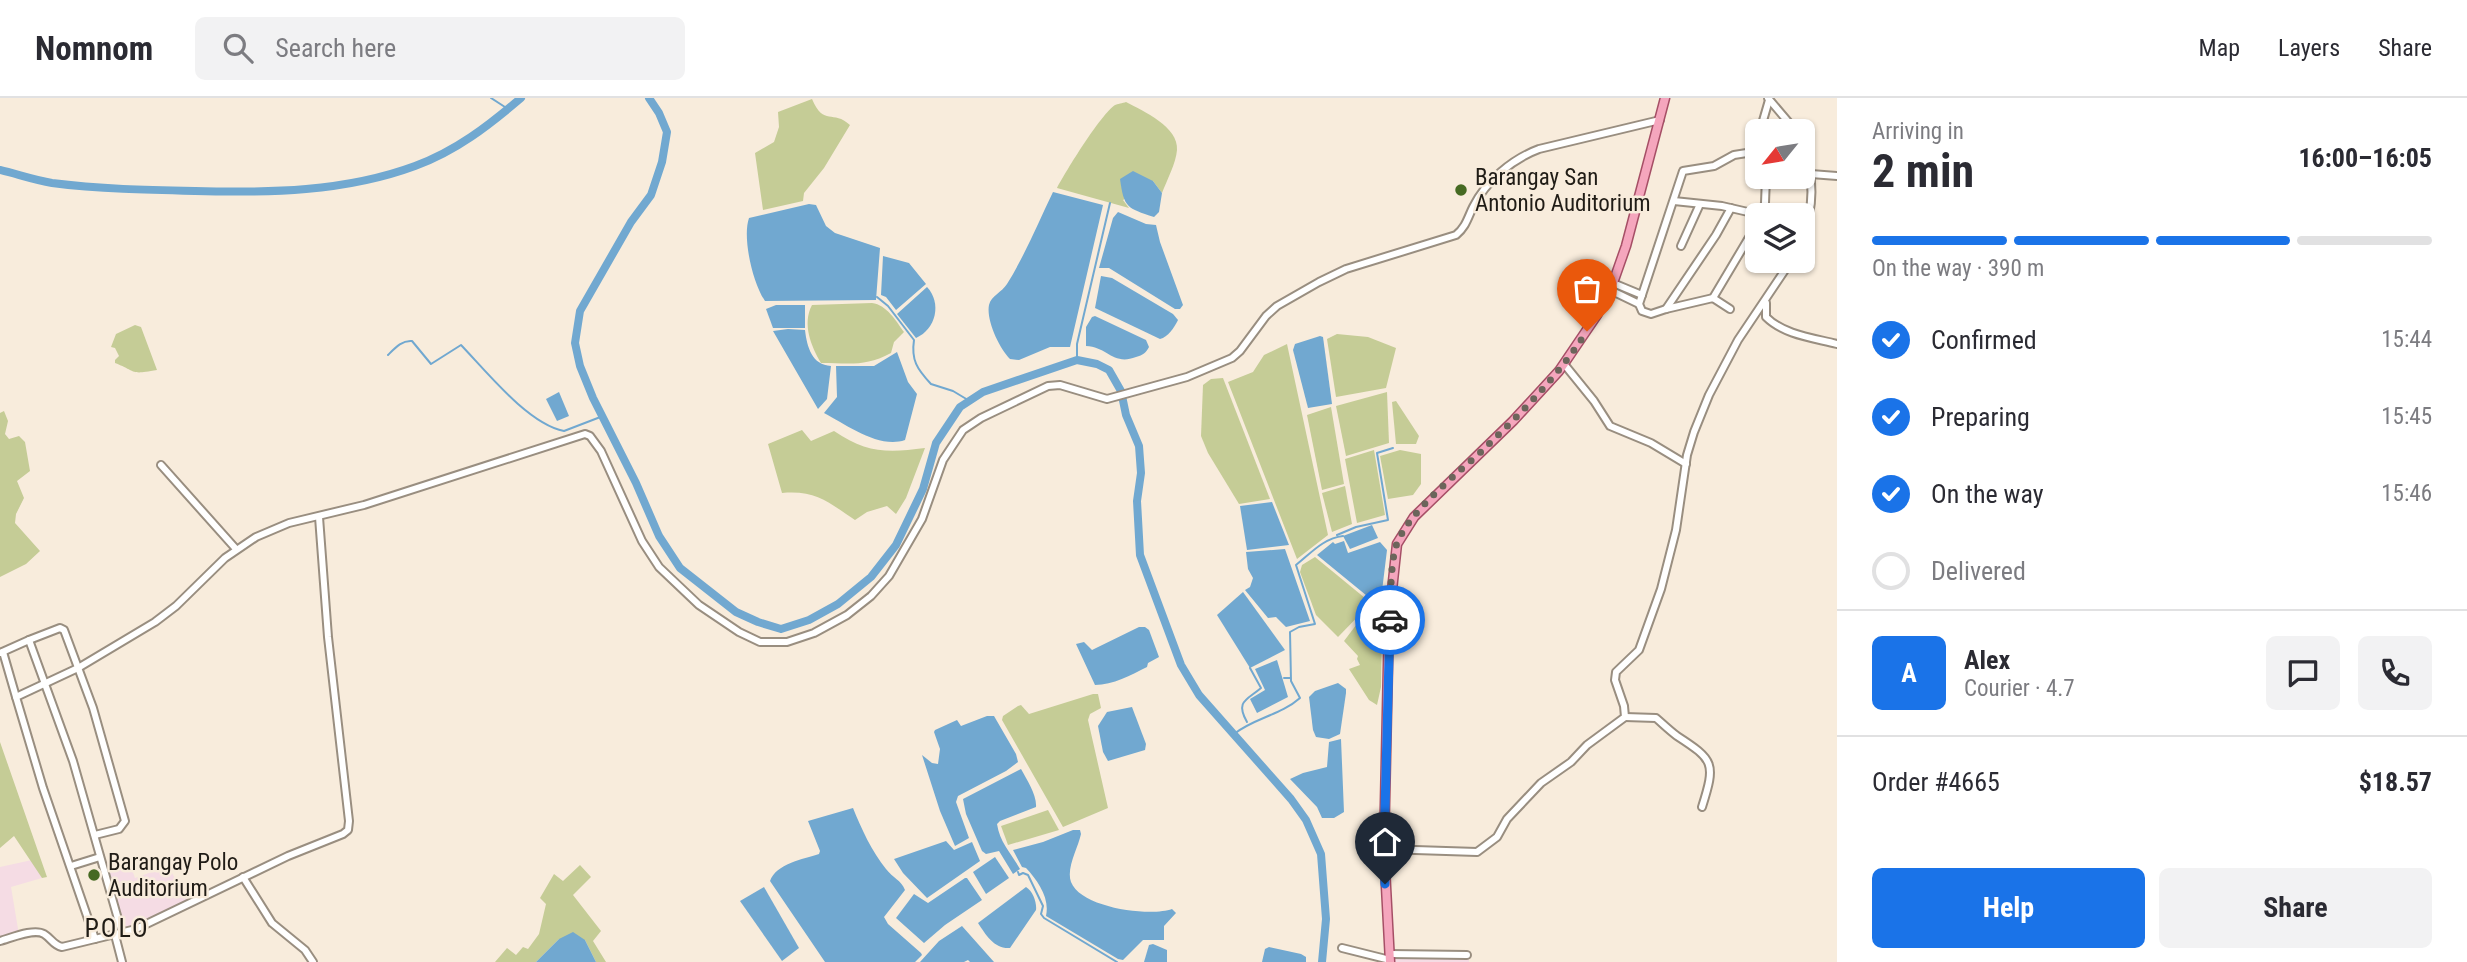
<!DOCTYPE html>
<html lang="en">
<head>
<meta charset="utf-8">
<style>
  body { margin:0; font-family:"Roboto Condensed",sans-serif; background:#f2f2f3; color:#2b2b33; height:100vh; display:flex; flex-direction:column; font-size:26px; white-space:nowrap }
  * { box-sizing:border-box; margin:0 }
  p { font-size:23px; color:#7c7c81 }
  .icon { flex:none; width:38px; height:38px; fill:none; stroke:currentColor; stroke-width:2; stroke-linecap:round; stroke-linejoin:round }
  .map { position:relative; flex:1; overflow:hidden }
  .panel { display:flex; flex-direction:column; background:#fff; width:630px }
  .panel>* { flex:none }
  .needle { width:46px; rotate:240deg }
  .fabs { position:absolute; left:1745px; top:21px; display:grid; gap:14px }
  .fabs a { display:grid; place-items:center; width:70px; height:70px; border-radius:10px; background:#fff; box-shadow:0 2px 5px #0004; font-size:35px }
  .pin { position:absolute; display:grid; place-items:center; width:60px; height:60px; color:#fff; margin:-72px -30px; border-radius:50% 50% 50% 0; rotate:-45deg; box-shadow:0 0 7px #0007 }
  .pin .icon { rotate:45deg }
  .courier { position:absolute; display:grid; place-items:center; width:70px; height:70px; margin:-35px; border:5px solid #1a73e8; border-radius:50%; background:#fff; color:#222; box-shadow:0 2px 9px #0007 }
  .headline em { font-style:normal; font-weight:700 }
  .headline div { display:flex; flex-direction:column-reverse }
  .headline { display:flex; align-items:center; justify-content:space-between; height:119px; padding:0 35px }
  h1 { font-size:46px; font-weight:700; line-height:52px }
  .bar { display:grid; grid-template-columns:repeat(4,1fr); gap:10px 7px; align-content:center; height:84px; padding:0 35px }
  .bar i { height:9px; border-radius:5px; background:#e1e1e2 }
  .bar .selected { background:#1a73e8 }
  .bar p { grid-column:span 4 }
  .line { display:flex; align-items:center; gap:18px; padding:0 35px; border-top:2px solid #e1e1e2 }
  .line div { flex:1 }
  .round { display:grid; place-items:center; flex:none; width:74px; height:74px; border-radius:10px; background:#f2f2f3 }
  ol { padding:0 35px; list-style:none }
  li { display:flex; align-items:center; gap:21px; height:77px }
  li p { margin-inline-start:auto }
  li .icon { padding:7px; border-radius:50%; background:#1a73e8; color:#fff; stroke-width:4 }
  li:last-child { color:#7c7c81 }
  li i { width:38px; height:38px; border:4px solid #e1e1e2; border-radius:50% }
  .action { display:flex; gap:14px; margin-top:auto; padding:14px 35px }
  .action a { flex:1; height:80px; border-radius:10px; background:#1a73e8; color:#fff; font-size:28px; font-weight:700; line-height:80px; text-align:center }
  .action a+a { background:#f2f2f3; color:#2b2b33 }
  header { display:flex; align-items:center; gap:42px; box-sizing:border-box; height:98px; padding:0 35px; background:#fff; border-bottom:2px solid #e1e1e2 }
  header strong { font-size:33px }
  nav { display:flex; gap:38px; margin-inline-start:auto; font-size:24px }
  .search { width:490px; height:63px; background:#f2f2f3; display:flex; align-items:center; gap:18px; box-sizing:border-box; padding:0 24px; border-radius:10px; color:#7c7c81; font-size:26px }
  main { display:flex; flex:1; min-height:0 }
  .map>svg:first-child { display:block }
  .education { fill:#f5dce4 }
  .green { fill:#c5cc96 }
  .water { fill:#71a8d0 }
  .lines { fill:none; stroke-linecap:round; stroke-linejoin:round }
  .stream { stroke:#71a8d0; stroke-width:2 }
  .river { stroke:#71a8d0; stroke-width:8 }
  .minor-casing { stroke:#998e80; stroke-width:10 }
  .major-casing { stroke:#a64f66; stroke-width:11 }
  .minor { stroke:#fff; stroke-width:6 }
  .major { stroke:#f5a6bd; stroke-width:8 }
  .done { stroke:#6c655b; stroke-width:7; stroke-dasharray:0 12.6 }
  .route { stroke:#1a73e8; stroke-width:9 }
  .poi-dot { fill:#466a22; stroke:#f8ecdc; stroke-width:2.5 }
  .labels { text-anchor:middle; stroke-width:5; stroke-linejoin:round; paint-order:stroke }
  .poi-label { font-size:23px; fill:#201c16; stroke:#f8ecdc; text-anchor:start }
  .quarter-label { font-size:26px; letter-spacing:2px; fill:#201c16; stroke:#f8ecdc }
</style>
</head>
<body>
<header>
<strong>Nomnom</strong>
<div class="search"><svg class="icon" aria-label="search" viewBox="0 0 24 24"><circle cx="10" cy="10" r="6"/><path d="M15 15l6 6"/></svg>Search here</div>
<nav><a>Map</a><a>Layers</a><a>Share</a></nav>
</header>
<main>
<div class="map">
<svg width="1837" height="864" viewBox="0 0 1837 864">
  <rect width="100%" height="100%" fill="#f8ecdc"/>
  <g class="education">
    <path d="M 127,758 L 135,780 L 168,768 L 188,803 L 125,832 L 106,764 Z"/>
    <path d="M 32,762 L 42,780 L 11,789 L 19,837 L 0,841 L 0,769 Z"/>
    <path d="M 1469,859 L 1469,864 L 1393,864 L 1393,860 Z"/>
  </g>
  <g class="green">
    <path d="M 812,1 C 824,29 833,11 850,27 L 824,70 L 804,95 L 803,103 L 763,112 L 755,55 L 774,44 L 779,29 L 778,14 Z"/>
    <path d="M 1126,4 C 1143,13 1179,29 1177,52 C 1176,65 1167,82 1162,95 L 1153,83 L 1123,102 L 1129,110 L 1057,90 C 1066,73 1101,16 1115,7 C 1117,6 1123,5 1126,4 Z"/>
    <path d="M 872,205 C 887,207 896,223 904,234 L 894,244 L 891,255 C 865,269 850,265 821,265 C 811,248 802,226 812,207 Z"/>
    <path d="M 135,227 L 141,229 L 157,272 C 129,277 138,274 115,265 L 115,262 L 119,258 L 115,250 L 111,249 L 116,236 Z"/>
    <path d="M 1337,236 L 1368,239 L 1396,250 L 1386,290 L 1336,299 L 1327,241 Z"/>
    <path d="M 1287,246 L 1328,437 L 1297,461 L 1228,284 L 1253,274 L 1264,257 Z"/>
    <path d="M 1223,280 L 1270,401 L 1239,406 L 1208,355 L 1201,338 L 1203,287 L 1211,281 Z"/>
    <path d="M 1387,294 L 1389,345 L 1346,358 L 1336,308 Z"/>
    <path d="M 1396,303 L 1419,338 L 1416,346 L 1396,346 L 1392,304 Z"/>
    <path d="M 1331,309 L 1344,386 L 1322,392 L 1307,317 Z"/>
    <path d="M 4,313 L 8,323 L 5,336 L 9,341 L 19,338 L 25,344 L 30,373 L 17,383 L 24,400 L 16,416 L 15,425 L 40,453 L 26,466 L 0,479 L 0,315 Z"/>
    <path d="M 802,332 L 811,343 L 834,333 C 866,355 887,355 925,350 L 906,400 L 896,416 L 887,408 L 867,414 L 855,422 C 828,404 816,392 782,395 L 768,346 Z"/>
    <path d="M 1374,352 L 1385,417 L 1357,425 L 1345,361 Z"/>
    <path d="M 1400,352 L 1421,356 L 1421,386 L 1413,397 L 1388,401 L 1380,358 Z"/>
    <path d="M 1345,388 L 1352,426 L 1332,434 L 1322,395 Z"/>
    <path d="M 1315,459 L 1371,505 L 1338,539 L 1316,517 L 1300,474 L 1302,467 Z"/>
    <path d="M 1366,514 L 1382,534 L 1381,589 L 1377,607 L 1369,602 L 1349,571 L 1360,567 L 1357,561 L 1358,558 L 1344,543 Z"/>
    <path d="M 1093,596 L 1098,596 L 1101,610 L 1090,616 L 1088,622 L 1108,710 L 1063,729 L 1002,622 L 1003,618 L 1018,608 L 1021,607 L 1029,616 Z"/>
    <path d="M 0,644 L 47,779 L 42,780 L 14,738 L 0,750 Z"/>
    <path d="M 1048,712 L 1059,732 L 1008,747 L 1001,728 Z"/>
    <path d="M 580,767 L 591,779 L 573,797 L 601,833 L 593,843 L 606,864 L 596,864 L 585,842 L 559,841 L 536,864 L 495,864 L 507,850 L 516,857 L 523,849 L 528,851 L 539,836 L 546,806 L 540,800 L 554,776 L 563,783 Z"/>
  </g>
  <g class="water">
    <path d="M 1133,73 L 1153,83 L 1162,95 L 1159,114 L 1154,119 C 1127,110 1124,110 1120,81 Z"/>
    <path d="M 1053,94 L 1103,107 L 1070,249 L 1050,249 L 1019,262 L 1010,261 C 999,250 986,222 989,207 C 991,198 1002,194 1007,186 C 1025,157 1038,125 1053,94 Z"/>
    <path d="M 809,106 L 816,107 L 826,128 L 835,135 L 880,150 L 876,202 L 765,203 C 753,186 742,140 749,120 Z"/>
    <path d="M 1118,114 L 1146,126 L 1156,127 L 1160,144 L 1183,207 L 1180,211 L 1175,211 L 1109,170 L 1099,170 L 1113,120 Z"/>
    <path d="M 883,158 L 909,165 L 926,186 L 896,212 L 886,199 L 881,197 Z"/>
    <path d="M 1101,178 L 1112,180 L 1173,216 L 1178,222 C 1174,230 1168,239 1160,241 L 1095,210 Z"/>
    <path d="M 927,189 C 942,205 936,231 916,240 L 897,216 Z"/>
    <path d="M 776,207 L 805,207 L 805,230 L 773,230 L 766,211 Z"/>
    <path d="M 1095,218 L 1146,242 L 1149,249 C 1146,255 1143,257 1136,259 C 1113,268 1108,249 1086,248 L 1086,229 L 1092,219 Z"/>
    <path d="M 788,231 L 805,232 C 807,249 812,267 831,268 L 827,301 L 818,311 L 773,233 Z"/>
    <path d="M 1320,238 L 1323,239 L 1332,306 L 1308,310 L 1293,252 L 1295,246 Z"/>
    <path d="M 897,254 L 908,284 L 917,296 L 905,342 C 879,351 847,327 824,315 L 837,299 L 836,268 L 874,268 Z"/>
    <path d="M 559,294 L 569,318 L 557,323 L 546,301 Z"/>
    <path d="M 1272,404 L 1289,447 L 1247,452 L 1240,408 Z"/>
    <path d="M 1372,427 L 1378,440 L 1350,451 L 1343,438 Z"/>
    <path d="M 1344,443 L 1348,455 L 1380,444 L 1387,452 L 1382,493 L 1372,502 L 1317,457 L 1333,444 L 1335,446 Z"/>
    <path d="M 1285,451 L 1310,523 L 1286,529 L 1276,519 L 1268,520 L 1245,492 L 1250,489 L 1253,480 L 1248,471 L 1246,454 Z"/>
    <path d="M 1243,494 L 1285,552 L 1250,570 L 1217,517 Z"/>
    <path d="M 1139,529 L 1145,529 L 1149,532 L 1159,559 L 1148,565 L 1147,569 C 1131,577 1113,587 1095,587 L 1076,546 L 1084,544 L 1092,552 Z"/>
    <path d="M 1277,562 L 1288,599 L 1257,615 L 1250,601 L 1265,592 L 1255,571 Z"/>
    <path d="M 1338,585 L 1346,591 L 1346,595 L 1340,636 L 1329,641 L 1316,639 L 1313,632 L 1309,599 L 1315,593 Z"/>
    <path d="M 1132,609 L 1146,646 L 1145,652 L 1108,663 L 1103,654 L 1098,628 L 1107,614 Z"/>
    <path d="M 987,618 L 994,618 L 1016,656 L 1018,664 L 1006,673 L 958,698 L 956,704 L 969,740 L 955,748 L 940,713 L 922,657 L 932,665 L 938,666 L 940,651 L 934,634 L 935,632 L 957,622 L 961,628 Z"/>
    <path d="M 1341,641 L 1344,714 L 1334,720 L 1322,720 L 1317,709 L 1290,681 L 1303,675 L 1327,669 L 1329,644 Z"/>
    <path d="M 1021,671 C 1027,682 1037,697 1036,709 L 1000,723 L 997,726 C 1000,745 1011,755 1020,771 L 1013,776 L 999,753 L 986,756 L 982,753 L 966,716 L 963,701 Z"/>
    <path d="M 853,710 C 861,730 872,754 886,771 C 893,780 901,782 905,792 L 884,819 L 888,826 L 921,855 L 922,857 L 915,864 L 825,864 L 770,783 C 776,766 803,761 819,756 L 820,753 L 808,723 Z"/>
    <path d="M 1073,732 L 1080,732 L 1081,736 C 1078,750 1066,770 1071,784 C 1081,810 1150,819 1172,811 L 1176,815 L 1164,828 L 1164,842 L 1143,842 L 1123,862 L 1118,861 L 1046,818 C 1050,800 1038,783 1026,770 L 1022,769 L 1013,752 L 1043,744 Z"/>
    <path d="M 946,743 L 954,752 L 972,744 L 980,763 L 927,800 L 903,775 L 894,761 Z"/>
    <path d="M 995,759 L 1009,780 L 986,796 L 973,774 Z"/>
    <path d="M 965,780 L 967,780 L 982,802 L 945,827 L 924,845 L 896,820 L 914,796 L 928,805 Z"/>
    <path d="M 764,789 L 799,850 L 782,863 L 740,803 Z"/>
    <path d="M 1026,789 C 1033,793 1037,805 1036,812 L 1010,850 C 994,851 986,837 978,825 Z"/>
    <path d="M 962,828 L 994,864 L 970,864 L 968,862 L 964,864 L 920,864 L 939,843 Z"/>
    <path d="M 573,834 L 585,842 L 596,864 L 536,864 L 559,841 Z"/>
    <path d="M 1153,846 L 1167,852 L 1167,864 L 1144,864 L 1149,847 Z"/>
    <path d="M 1269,849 L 1301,856 L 1306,859 L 1306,864 L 1262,864 L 1265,851 Z"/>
  </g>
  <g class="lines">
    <g class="stream">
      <path d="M 491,0 L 508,11"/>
      <path d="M 877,199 L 888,208 L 914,242 C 911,262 917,271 931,286 L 953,293 L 968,302"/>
      <path d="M 388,257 C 395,250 402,242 412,243 L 431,266 L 461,247 C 486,273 528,326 564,333 L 603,318"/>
      <path d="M 1077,262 L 1077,246 L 1110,105"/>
      <path d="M 1337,437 L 1356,429 L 1388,422 L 1377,355 L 1393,350"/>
      <path d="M 1284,580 L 1290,580"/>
      <path d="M 1247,624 C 1235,603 1247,602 1261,590 L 1250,570"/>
      <path d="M 1234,636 C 1254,620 1281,617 1300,600 L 1291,583 L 1290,534 L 1299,529 L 1315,526 L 1296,467 C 1311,455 1324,440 1343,438"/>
      <path d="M 1018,774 L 1019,777 L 1023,775 L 1028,777 L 1043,808 L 1041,816 L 1044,820 L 1117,864"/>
    </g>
    <g class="river">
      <path d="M 649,0 L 659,15 L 667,34 L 662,64 L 651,97 L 631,124 L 580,213 L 575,245 L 580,268 L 593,300 L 636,385 L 659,438 L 680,470 L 736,514 L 758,524 L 781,531 L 809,522 L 838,506 L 871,479 L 896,447 L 923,391 L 936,345 L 960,309 L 983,294 L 1077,262 L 1097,266 L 1109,272 L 1121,293 L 1126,317 L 1139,348 L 1141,375 L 1137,403 L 1140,457 L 1181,567 L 1199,597 L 1291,701 L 1306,722 L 1321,756 L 1326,821 L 1322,864"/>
      <path d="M 0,72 C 17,76 34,82 52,85 C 99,91 147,92 195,93 C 268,95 345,94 415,68 C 456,53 488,28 521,0"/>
    </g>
    <defs>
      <g id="minor">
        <path d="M 1768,0 L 1796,33"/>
        <path d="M 1760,33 L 1769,2"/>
        <path d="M 1802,45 C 1813,75 1816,107 1802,137"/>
        <path d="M 1811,76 L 1837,78"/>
        <path d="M 1674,103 L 1722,108 L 1761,117"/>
        <path d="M 1762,117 L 1765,105 L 1766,79"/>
        <path d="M 1681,148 L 1700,106"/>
        <path d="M 1613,185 L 1642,197"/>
        <path d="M 1610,192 L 1639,206"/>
        <path d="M 1713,200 L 1757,126"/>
        <path d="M 1766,205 L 1766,219 C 1784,237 1814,240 1837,246"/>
        <path d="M 1666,211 L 1716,137 L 1731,110"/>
        <path d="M 1730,211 L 1713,200 L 1666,211 L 1651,216 L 1642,213 L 1639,206 L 1683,73 L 1714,68 L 1734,57 L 1753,54 L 1757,41"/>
        <path d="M 1564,266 L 1594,303 L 1610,328 L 1651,345 L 1686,366"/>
        <path d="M 161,367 L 236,451"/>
        <path d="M 29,542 L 60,530 L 64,532 L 93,610 L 125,723 L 119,731 L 95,737"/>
        <path d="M 3,554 L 16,599"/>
        <path d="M 0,555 L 29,542 L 73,663 L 122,835"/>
        <path d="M 1625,619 L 1656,620 C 1663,626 1669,632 1677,638 C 1714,662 1716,665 1702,709"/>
        <path d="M 1384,751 L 1477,754 L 1497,739 L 1507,721 L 1541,685 L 1571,664 L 1587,647 L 1625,619 L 1624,608 L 1615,582 L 1616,574 L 1639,552 L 1661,491 L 1676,432 L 1687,357 L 1694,334 L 1709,297 L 1738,242 L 1791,163"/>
        <path d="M 71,768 L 100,759"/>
        <path d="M 243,779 L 272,825 L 305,852 L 313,864"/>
        <path d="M 115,837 L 122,864"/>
        <path d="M 95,841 L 43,690 L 16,599 L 78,570 L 155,524 L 176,508 L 225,460 L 256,439 L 289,425 L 364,407 L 585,336 L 590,338 L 601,353 L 642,443 L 659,469 L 699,507 L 739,534 L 760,544 L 787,544 L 814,535 L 847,517 L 871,498 L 889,478 L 922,421 L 943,362 L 963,332 L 981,320 L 1048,288 L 1060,287 L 1107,301 L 1187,279 L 1232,260 L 1240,253 L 1266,218 L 1277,208 L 1319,184 L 1346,171 L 1456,137 C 1466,129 1468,119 1473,109 C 1486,83 1512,61 1539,51 L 1660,22"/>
        <path d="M 0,843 C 11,840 34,830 44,836 C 52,841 53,847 62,849 L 136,831 L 288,758 L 343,736 L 348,732 L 349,723 L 328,539 L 319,419"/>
        <path d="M 1342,850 L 1390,862"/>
        <path d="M 1390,856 L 1467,857"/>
      </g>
      <path id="major" d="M 1390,864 L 1384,751 L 1389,520 L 1397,446 L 1414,419 L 1513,323 L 1559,273 L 1597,217 L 1613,185 L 1626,148 L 1665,0"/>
    </defs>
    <use href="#minor" class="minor-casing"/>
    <use href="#major" class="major-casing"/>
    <use href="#minor" class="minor"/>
    <use href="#major" class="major"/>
  </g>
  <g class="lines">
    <path class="done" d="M 1390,522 C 1390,505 1391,462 1396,448 C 1408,413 1459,375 1486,349 C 1523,313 1559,277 1587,233"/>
    <path class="route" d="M 1385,786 L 1384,751 L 1390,522"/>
  </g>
  <g class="poi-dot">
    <circle cx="1461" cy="92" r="7"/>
    <circle cx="94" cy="777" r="7"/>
  </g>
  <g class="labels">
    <g class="poi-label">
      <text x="1475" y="87">Barangay San<tspan x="1475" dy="26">Antonio Auditorium</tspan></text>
      <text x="108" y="772">Barangay Polo<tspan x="108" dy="26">Auditorium</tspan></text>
    </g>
    <g class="quarter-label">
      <text x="117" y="839">POLO</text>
    </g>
  </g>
</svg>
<div class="fabs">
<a><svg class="needle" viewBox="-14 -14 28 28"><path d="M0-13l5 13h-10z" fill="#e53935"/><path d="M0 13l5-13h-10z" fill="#7c7c81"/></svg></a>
<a><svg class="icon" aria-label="layers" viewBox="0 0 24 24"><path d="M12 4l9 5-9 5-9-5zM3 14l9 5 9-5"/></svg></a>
</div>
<div class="pin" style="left:1587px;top:233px;background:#ea580c"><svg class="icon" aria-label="bag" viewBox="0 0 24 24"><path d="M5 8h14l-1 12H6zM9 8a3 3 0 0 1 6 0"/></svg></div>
<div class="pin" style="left:1385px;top:786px;background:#1f2937"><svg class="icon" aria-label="home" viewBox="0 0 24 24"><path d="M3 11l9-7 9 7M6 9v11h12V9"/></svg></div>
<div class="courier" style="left:1390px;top:522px"><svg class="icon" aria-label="car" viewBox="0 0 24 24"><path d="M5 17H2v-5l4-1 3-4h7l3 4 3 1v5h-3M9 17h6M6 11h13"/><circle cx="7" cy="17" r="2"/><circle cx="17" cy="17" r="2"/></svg></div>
</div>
<section class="panel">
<div class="headline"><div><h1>2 min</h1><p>Arriving in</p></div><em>16:00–16:05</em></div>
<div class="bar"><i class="selected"></i><i class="selected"></i><i class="selected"></i><i></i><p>On the way · 390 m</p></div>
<ol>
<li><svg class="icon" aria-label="check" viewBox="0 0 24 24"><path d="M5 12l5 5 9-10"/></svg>Confirmed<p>15:44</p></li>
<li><svg class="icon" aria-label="check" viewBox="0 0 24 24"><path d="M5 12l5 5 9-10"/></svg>Preparing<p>15:45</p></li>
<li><svg class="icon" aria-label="check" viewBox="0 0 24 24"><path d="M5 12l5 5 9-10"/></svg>On the way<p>15:46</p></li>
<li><i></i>Delivered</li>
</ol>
<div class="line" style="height:126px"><b class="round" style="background:#1a73e8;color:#fff">A</b><div><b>Alex</b><p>Courier · 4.7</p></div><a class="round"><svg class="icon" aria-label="chat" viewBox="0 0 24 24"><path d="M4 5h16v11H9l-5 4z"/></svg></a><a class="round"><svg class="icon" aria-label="phone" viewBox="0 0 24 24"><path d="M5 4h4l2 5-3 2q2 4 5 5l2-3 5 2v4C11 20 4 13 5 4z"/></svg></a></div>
<div class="line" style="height:91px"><div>Order #4665</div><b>$18.57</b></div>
<div class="action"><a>Help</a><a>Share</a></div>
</section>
</main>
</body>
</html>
